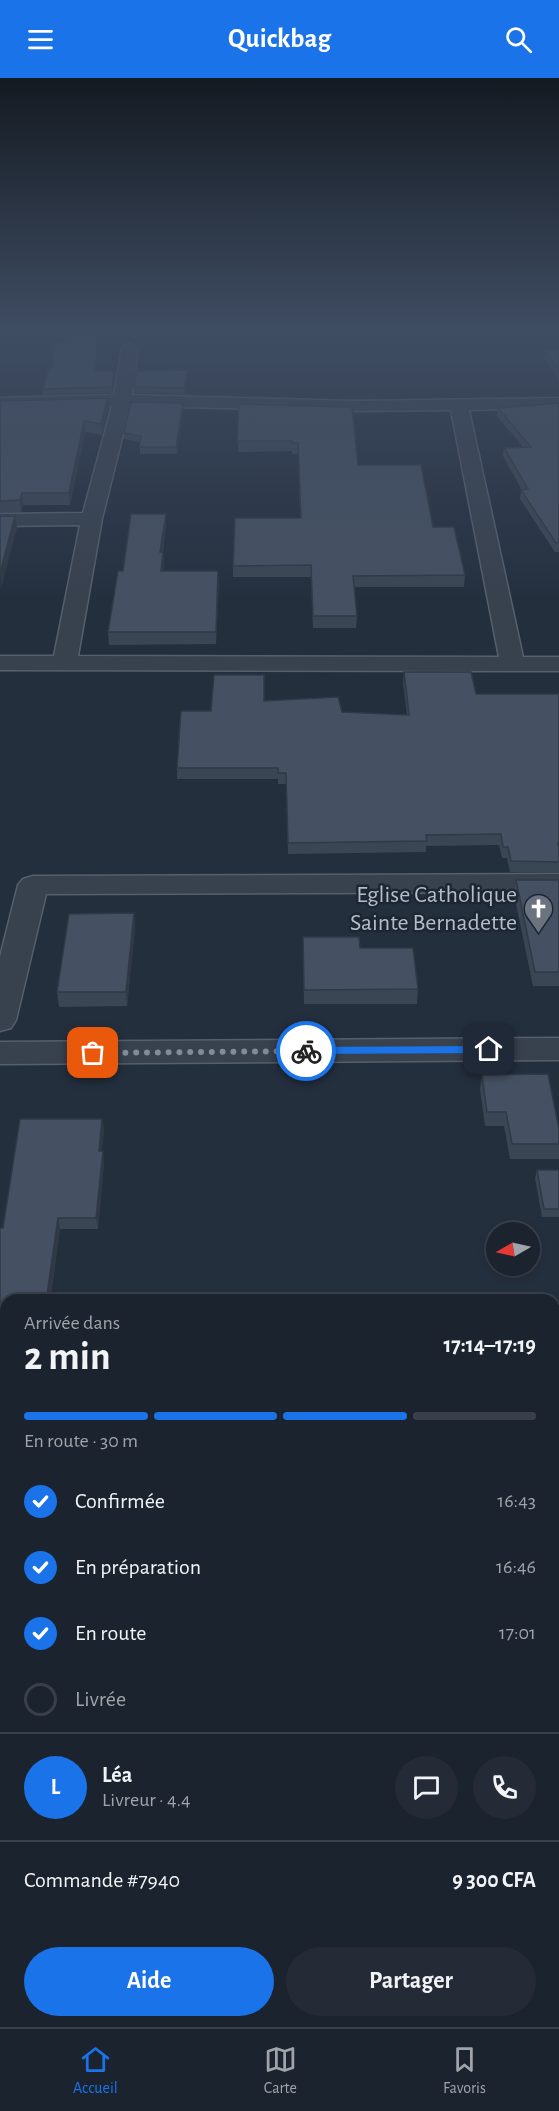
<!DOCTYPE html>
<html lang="fr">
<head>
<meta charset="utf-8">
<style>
  body { margin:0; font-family:"Alegreya Sans",sans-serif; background:#242b36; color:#f1f3f6; height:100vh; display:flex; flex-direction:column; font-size:22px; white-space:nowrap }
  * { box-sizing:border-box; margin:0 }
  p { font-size:20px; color:#a0a4aa }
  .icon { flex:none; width:33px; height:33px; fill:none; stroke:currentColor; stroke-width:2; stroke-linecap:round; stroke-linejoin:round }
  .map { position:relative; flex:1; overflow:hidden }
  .panel { position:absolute; left:0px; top:1216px; width:560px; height:734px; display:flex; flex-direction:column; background:#1b232e; border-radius:18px 18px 0 0; box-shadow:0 3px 9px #0003,0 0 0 2px #39404a }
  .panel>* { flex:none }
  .needle { width:39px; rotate:261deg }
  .tools { position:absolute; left:486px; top:1144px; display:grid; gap:12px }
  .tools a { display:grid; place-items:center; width:54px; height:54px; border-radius:50%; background:#1b232e; box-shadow:0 3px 9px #0003,0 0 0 2px #39404a; font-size:30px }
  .pin { position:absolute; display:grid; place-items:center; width:51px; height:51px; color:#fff; margin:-26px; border-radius:12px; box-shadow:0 3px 9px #0006 }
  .courier { position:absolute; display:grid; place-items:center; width:60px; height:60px; margin:-30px; border:4px solid #1a73e8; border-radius:50%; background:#fff; color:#222; box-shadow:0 2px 8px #0007 }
  .overview em { font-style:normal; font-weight:700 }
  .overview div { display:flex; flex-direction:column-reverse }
  .overview { display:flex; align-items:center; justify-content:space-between; height:102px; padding:0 24px }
  h1 { font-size:39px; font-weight:700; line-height:45px }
  .bar { display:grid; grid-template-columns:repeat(4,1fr); gap:9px 6px; align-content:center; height:72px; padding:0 24px }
  .bar i { height:8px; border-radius:4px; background:#39404a }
  .bar .selected { background:#1a73e8 }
  .bar p { grid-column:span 4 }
  .line { display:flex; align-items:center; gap:15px; padding:0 24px; border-top:2px solid #39404a }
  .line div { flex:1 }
  .round { display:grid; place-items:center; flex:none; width:63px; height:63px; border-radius:32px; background:#242b36 }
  ol { padding:0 24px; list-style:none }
  li { display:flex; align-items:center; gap:18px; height:66px }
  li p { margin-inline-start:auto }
  li .icon { padding:6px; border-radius:50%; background:#1a73e8; color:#fff; stroke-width:4 }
  li:last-child { color:#a0a4aa }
  li i { width:33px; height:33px; border:3px solid #39404a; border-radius:50% }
  .button { display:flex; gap:12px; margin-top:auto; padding:12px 24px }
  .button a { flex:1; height:69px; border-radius:36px; background:#1a73e8; color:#fff; font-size:24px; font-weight:700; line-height:69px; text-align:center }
  .button a+a { background:#242b36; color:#f1f3f6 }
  header { display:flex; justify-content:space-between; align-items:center; height:78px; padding:0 24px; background:#1a73e8; color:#fff; font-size:27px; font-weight:700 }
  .tabs { display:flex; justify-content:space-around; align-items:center; height:84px; border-top:2px solid #39404a; background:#1b232e; font-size:16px; color:#a0a4aa }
  .tabs a { display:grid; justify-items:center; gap:3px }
  .tabs .selected { color:#1a73e8 }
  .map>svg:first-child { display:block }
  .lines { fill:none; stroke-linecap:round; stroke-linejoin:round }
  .street-casing { stroke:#565f6c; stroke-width:3 }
  .street { fill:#38414e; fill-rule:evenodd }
  .wall { fill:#3b4654 }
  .shaded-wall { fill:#303945 }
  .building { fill:#455162; stroke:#303945; stroke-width:1.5 }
  .route { fill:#1a73e8 }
  .done { stroke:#828b98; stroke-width:6; stroke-dasharray:0 10.8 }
  .labels { text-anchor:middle; stroke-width:5; stroke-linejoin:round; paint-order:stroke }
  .poi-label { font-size:24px; fill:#b4bcc9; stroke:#1d2633; text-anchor:end }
</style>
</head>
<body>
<header><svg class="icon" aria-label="menu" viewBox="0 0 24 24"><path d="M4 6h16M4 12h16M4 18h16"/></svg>Quickbag<svg class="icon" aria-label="search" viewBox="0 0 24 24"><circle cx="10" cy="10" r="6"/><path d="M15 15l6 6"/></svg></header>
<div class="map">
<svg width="559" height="1949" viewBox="0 0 559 1949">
  <rect width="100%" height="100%" fill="#242f3e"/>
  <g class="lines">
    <defs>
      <g id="street">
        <path d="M 130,265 L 138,270 L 132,317 L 352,323 L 559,320 L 559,330 L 469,332 L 523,579 L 559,579 L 559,593 L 0,592 L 0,578 L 54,578 L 80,447 L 0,448 L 0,436 L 83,435 L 112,328 L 0,330 L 0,320 L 114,317 L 122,270 ZM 130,328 L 352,333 L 451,332 L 499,579 L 78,578 L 102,441 Z"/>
        <path d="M 559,796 L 559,814 L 46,816 L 16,942 L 11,950 L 0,953 L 0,879 L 18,807 L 23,801 L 33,798 Z"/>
        <path d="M 559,960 L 559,982 L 0,986 L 0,964 Z"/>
      </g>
    </defs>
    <use href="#street" class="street-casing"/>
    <use href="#street" class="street"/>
  </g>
  <g class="wall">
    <path d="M 98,261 L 96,293 L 115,299 L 112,315 L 43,317 L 43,311 L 53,289 Z"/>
    <path d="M 545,272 L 559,272 L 559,303 L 544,280 Z"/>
    <path d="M 187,292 L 185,316 L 135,315 L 134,309 Z"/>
    <path d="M 108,320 L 109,330 L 102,357 L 85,354 L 70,427 L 23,427 L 21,434 L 0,434 L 0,323 Z"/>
    <path d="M 559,325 L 559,474 L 555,474 L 520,421 L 521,412 L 522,412 L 503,378 L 504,370 L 523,369 L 497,338 L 498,330 Z"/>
    <path d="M 239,326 L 358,387 L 433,449 L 465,497 L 464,509 L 354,509 L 357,538 L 356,550 L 313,550 L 311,499 L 233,499 L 233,488 L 300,440 L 298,376 L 292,376 L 292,373 L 238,374 Z"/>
    <path d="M 183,331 L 177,376 L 140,376 L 140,364 L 124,361 L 124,355 Z"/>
    <path d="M 166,436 L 166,447 L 163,474 L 164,485 L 163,493 L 219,504 L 216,566 L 109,567 L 108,554 L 123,493 Z"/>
    <path d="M 404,594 L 476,616 L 559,616 L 559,795 L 510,794 L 507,780 L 502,780 L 499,767 L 426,768 L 426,774 L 288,776 L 286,706 L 278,706 L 278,701 L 177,701 L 177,690 L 211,633 L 264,623 L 342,634 L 407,637 L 403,605 Z"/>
    <path d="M 516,802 L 559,802 L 559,908 L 533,908 L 514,816 Z"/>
    <path d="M 134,835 L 135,849 L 127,928 L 59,929 L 57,914 Z"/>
    <path d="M 303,859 L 360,870 L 418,911 L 417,926 L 304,926 Z"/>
    <path d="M 482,997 L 559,1051 L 559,1081 L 510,1081 L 504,1048 L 485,1048 L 480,1011 Z"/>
    <path d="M 102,1041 L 104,1053 L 101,1073 L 104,1085 L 98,1151 L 60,1151 L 51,1217 L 55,1217 L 56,1222 L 6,1222 L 6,1313 L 0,1313 L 0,1150 L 3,1150 Z"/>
    <path d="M 537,1092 L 559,1092 L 559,1139 L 542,1139 L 535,1100 Z"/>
    <rect x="0" y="1369" width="6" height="61"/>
    <path d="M 554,1399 L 559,1399 L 559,1583 L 554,1583 L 554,1485 L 558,1485 L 554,1456 Z"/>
    <rect x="0" y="1522" width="6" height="72"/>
    <rect x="554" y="1713" width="5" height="95"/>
    <rect x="0" y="1801" width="6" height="57"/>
  </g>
  <g class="shaded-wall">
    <path d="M 114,293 L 115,299 L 112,315 L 112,309 Z"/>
    <path d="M 108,320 L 109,330 L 102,357 L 101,346 Z"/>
    <path d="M 183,325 L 183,331 L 177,376 L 176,369 Z"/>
    <path d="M 84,343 L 85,354 L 70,427 L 69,415 Z"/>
    <path d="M 22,415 L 23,427 L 21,434 L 20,422 Z"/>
    <path d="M 166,436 L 166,447 L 161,485 L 160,474 Z"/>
    <path d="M 15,438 L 17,450 L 1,511 L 0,495 Z"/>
    <path d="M 163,474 L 164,485 L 162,505 L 161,493 Z"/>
    <path d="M 218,493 L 219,504 L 216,566 L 216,554 Z"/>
    <path d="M 134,835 L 135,849 L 127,928 L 126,914 Z"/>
    <path d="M 102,1041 L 104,1053 L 100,1085 L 99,1073 Z"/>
    <path d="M 103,1073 L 104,1085 L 98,1151 L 96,1140 Z"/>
    <path d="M 58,1140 L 60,1151 L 50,1222 L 47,1217 Z"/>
  </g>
  <g class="building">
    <path d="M 98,255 L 95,293 L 114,293 L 112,309 L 43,311 L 49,289 L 53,289 L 52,264 L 64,264 L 65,256 Z"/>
    <path d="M 545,272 L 559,272 L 559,293 Z"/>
    <path d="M 187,292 L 184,310 L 134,309 L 136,293 Z"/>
    <path d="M 108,320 L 101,346 L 84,343 L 69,415 L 22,415 L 20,422 L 0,423 L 0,323 Z"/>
    <path d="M 131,324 L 183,325 L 176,369 L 139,369 L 141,358 L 124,355 Z"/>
    <path d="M 559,325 L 559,464 L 556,465 L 521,412 L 528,411 L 504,370 L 531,369 L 498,330 Z"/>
    <path d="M 239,326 L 352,329 L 358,387 L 421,387 L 433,449 L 454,449 L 465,497 L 353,498 L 357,538 L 313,538 L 311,487 L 233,488 L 235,440 L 301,440 L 298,365 L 292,365 L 292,363 L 237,363 Z"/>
    <path d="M 131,436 L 166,436 L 160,474 L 163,474 L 161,493 L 218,493 L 216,554 L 108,554 L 118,493 L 123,493 Z"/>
    <path d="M 0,438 L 15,438 L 0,495 Z"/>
    <path d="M 404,594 L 471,594 L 476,616 L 559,616 L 559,765 L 558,765 L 559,769 L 559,784 L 511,783 L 508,769 L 503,769 L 501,756 L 426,757 L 427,763 L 288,765 L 286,695 L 278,695 L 278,690 L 177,690 L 181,633 L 211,633 L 214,597 L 264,597 L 264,623 L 338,619 L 342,634 L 409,637 Z"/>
    <path d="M 516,802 L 559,802 L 559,894 L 535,894 Z"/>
    <path d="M 134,835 L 126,914 L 57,914 L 69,836 Z"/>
    <path d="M 303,859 L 359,859 L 360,870 L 413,870 L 418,911 L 304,912 Z"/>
    <path d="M 548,996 L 559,1051 L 559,1066 L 512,1066 L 506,1034 L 487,1034 L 482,997 Z"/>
    <path d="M 20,1041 L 102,1041 L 99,1073 L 103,1073 L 96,1140 L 58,1140 L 47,1217 L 55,1217 L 54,1222 L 6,1222 L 6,1302 L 0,1302 L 0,1150 L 3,1150 Z"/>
    <path d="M 537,1092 L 559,1092 L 559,1131 L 544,1131 Z"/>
    <rect x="0" y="1369" width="6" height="48"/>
    <path d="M 554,1399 L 559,1399 L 559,1459 L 554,1423 Z"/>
    <rect x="554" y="1485" width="5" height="86"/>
    <rect x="0" y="1522" width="6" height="59"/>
    <rect x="554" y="1713" width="5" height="84"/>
    <rect x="0" y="1801" width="6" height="48"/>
    <rect x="317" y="1944" width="61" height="5"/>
  </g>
  <linearGradient id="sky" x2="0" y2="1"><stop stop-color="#141a22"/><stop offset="0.48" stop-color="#3f4d63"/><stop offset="1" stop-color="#3f4d63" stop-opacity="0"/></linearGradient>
  <rect width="559" height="524" fill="url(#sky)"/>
  <path class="route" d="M 489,968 L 494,971 L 489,975 L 306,976 L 301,973 L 306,969 Z"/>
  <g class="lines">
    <path class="done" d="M 93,975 L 306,973"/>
  </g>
  <defs>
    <symbol id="church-pin" viewBox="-11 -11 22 30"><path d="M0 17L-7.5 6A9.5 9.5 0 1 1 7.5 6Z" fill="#6b7280" stroke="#1d2633"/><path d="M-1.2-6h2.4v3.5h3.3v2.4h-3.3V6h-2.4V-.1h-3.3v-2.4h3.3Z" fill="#fff"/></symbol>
  </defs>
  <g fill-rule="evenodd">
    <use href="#church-pin" x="522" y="814" width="33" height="45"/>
  </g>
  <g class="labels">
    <g class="poi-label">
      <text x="517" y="824">Eglise Catholique<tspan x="517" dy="28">Sainte Bernadette</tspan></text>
    </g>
  </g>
</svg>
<div class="tools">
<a><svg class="needle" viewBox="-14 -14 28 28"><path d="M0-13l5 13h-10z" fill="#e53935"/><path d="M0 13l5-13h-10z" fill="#a0a4aa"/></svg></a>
</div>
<div class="pin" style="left:93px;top:975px;background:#ea580c"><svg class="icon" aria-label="bag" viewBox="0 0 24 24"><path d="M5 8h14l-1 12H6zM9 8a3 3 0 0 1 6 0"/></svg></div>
<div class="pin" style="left:489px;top:971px;background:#1f2937"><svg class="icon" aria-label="home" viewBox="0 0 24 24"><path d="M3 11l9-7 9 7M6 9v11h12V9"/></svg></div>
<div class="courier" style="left:306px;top:973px"><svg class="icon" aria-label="bike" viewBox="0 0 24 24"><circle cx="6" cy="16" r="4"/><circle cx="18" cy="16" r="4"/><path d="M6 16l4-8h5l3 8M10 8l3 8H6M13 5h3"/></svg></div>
<section class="panel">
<div class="overview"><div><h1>2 min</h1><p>Arrivée dans</p></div><em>17:14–17:19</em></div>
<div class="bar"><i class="selected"></i><i class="selected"></i><i class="selected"></i><i></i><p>En route · 30 m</p></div>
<ol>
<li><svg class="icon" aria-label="check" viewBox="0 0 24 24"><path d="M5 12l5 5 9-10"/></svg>Confirmée<p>16:43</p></li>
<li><svg class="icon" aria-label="check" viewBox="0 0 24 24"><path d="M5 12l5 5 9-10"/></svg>En préparation<p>16:46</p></li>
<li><svg class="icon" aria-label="check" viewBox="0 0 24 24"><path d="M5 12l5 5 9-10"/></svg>En route<p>17:01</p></li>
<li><i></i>Livrée</li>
</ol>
<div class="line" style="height:108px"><b class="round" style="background:#1a73e8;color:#fff">L</b><div><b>Léa</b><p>Livreur · 4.4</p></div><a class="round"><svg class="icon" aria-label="chat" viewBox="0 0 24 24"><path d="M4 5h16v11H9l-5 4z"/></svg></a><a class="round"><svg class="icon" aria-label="phone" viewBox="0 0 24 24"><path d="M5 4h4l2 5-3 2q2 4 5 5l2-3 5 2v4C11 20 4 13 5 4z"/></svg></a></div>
<div class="line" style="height:78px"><div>Commande #7940</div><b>9 300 CFA</b></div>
<div class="button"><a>Aide</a><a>Partager</a></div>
</section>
</div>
<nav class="tabs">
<a class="selected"><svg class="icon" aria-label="home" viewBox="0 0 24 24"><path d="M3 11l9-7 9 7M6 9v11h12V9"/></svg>Accueil</a>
<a><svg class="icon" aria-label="map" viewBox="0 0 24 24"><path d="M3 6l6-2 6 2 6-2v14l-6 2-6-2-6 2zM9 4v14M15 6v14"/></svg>Carte</a>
<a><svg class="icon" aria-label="saved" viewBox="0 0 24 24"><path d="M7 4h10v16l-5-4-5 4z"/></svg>Favoris</a>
</nav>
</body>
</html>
